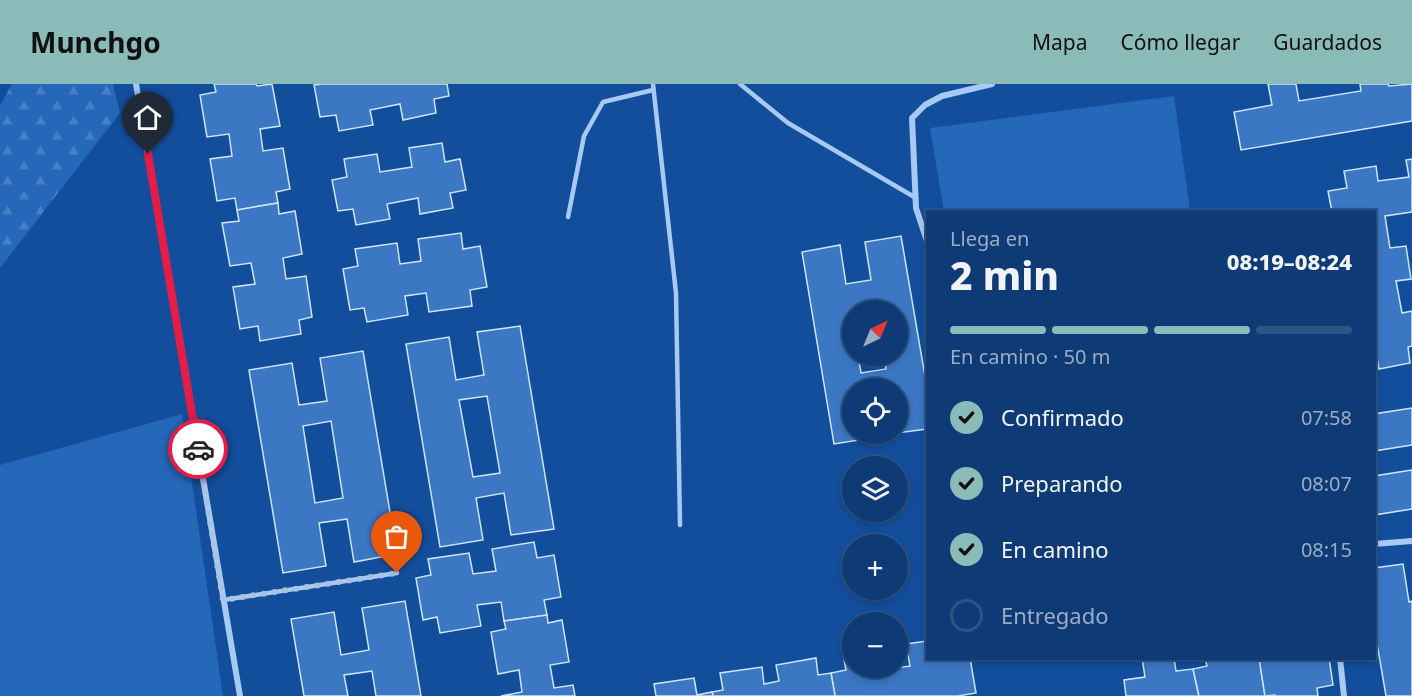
<!DOCTYPE html>
<html lang="es">
<head>
<meta charset="utf-8">
<style>
  body { margin:0; font-family:"Noto Sans",sans-serif; background:#17417a; color:#f1f3f6; height:100vh; display:flex; flex-direction:column; font-size:22px; white-space:nowrap }
  * { box-sizing:border-box; margin:0 }
  p { font-size:20px; color:#9badc5 }
  .icon { flex:none; width:33px; height:33px; fill:none; stroke:currentColor; stroke-width:2; stroke-linecap:round; stroke-linejoin:round }
  .map { position:relative; flex:1; overflow:hidden }
  .sheet { position:absolute; left:926px; top:126px; width:450px; height:450px; display:flex; flex-direction:column; background:#0e3a75; border-radius:0px; box-shadow:0 3px 9px #0003,0 0 0 2px #2e5487 }
  .sheet>* { flex:none }
  .needle { width:39px; rotate:43deg }
  .buttons { position:absolute; left:842px; top:216px; display:grid; gap:12px }
  .buttons a { display:grid; place-items:center; width:66px; height:66px; border-radius:50%; background:#0e3a75; box-shadow:0 3px 9px #0003,0 0 0 2px #2e5487; font-size:30px }
  .pin { position:absolute; display:grid; place-items:center; width:51px; height:51px; color:#fff; margin:-62px -26px; border-radius:50% 50% 50% 0; rotate:-45deg; box-shadow:0 0 6px #0007 }
  .pin .icon { rotate:45deg }
  .courier { position:absolute; display:grid; place-items:center; width:60px; height:60px; margin:-30px; border:4px solid #e11d48; border-radius:50%; background:#fff; color:#222; box-shadow:0 2px 8px #0007 }
  .head em { font-style:normal; font-weight:800 }
  .head div { display:flex; flex-direction:column-reverse }
  .head { display:flex; align-items:center; justify-content:space-between; height:102px; padding:0 24px }
  h1 { font-size:39px; font-weight:800; line-height:45px }
  .bar { display:grid; grid-template-columns:repeat(4,1fr); gap:9px 6px; align-content:center; height:72px; padding:0 24px }
  .bar i { height:8px; border-radius:4px; background:#2e5487 }
  .bar .current { background:#8bbbb9 }
  .bar p { grid-column:span 4 }
  ol { padding:0 24px; list-style:none }
  li { display:flex; align-items:center; gap:18px; height:66px }
  li p { margin-inline-start:auto }
  li .icon { padding:6px; border-radius:50%; background:#8bbbb9; color:#111; stroke-width:4 }
  li:last-child { color:#9badc5 }
  li i { width:33px; height:33px; border:3px solid #2e5487; border-radius:50% }
  header { display:flex; align-items:center; gap:36px; box-sizing:border-box; height:84px; padding:0 30px; background:#8bbbb9; color:#111 }
  header strong { font-size:28px }
  nav { display:flex; gap:33px; margin-inline-start:auto; font-size:21px }
  .map>svg:first-child { display:block }
  .forest { fill:url(#forest-firs) }
  .pitch { fill:#2568ba }
  .building { fill:#3b77c3; stroke:#cfe4fe; stroke-width:1.5; fill-rule:evenodd }
  .lines { fill:none; stroke-linecap:round; stroke-linejoin:round }
  .service { stroke:#a7caf4; stroke-width:4.5 }
  .minor { stroke:#a7caf4; stroke-width:6 }
  .done { stroke:#acc1dc; stroke-width:6; stroke-dasharray:0 10.8 }
  .route { stroke:#e11d48; stroke-width:8 }
</style>
</head>
<body>
<header>
<strong>Munchgo</strong>
<nav><a>Mapa</a><a>Cómo llegar</a><a>Guardados</a></nav>
</header>
<div class="map">
<svg width="1412" height="612" viewBox="0 0 1412 612">
  <defs>
    <pattern id="forest-firs" width="22" height="20" patternUnits="userSpaceOnUse" patternTransform="scale(1.5)"><rect width="22" height="20" fill="#2568ba"/><path d="M5 1l3.5 6h-7zM16 11l3.5 6h-7z" fill="#467fc4"/></pattern>
  </defs>
  <rect width="100%" height="100%" fill="#124e9c"/>
  <path class="forest" d="M 12,0 L 113,0 L 120,29 L 0,184 L 0,22 Z"/>
  <g class="pitch">
    <path d="M 1174,12 L 1190,127 L 944,127 L 930,44 Z"/>
    <path d="M 182,330 L 223,612 L 0,612 L 0,381 Z"/>
  </g>
  <g class="building">
    <path d="M 214,0 L 256,0 L 257,2 L 272,0 L 280,42 L 260,45 L 263,67 L 283,64 L 290,105 L 276,108 L 278,119 L 237,126 L 235,114 L 217,117 L 210,75 L 232,72 L 229,50 L 207,53 L 200,11 L 216,8 Z"/>
    <path d="M 322,0 L 447,0 L 449,12 L 434,15 L 436,29 L 403,36 L 400,20 L 370,26 L 373,41 L 339,47 L 336,31 L 320,33 L 314,1 Z"/>
    <path d="M 1268,0 L 1296,0 L 1299,17 L 1361,7 L 1360,0 L 1388,0 L 1389,2 L 1412,0 L 1412,37 L 1241,66 L 1234,28 L 1272,21 Z"/>
    <path d="M 442,59 L 445,78 L 460,75 L 466,106 L 450,109 L 453,124 L 420,130 L 418,114 L 387,120 L 390,135 L 356,141 L 353,125 L 338,127 L 332,96 L 347,93 L 344,75 L 377,70 L 380,88 L 412,83 L 409,64 Z"/>
    <path d="M 1412,75 L 1412,128 L 1385,132 L 1390,164 L 1406,162 L 1411,195 L 1396,197 L 1402,229 L 1412,227 L 1412,262 L 1408,263 L 1410,279 L 1379,285 L 1376,268 L 1374,268 L 1374,128 L 1332,128 L 1328,107 L 1347,104 L 1344,87 L 1376,82 L 1378,97 L 1409,93 L 1406,76 Z"/>
    <path d="M 278,119 L 279,130 L 295,127 L 302,170 L 283,174 L 286,195 L 306,192 L 312,233 L 299,236 L 301,250 L 260,257 L 258,242 L 240,245 L 233,203 L 255,200 L 251,179 L 230,182 L 222,139 L 239,137 L 237,126 Z"/>
    <path d="M 461,149 L 463,165 L 480,162 L 487,203 L 470,206 L 472,222 L 429,228 L 426,209 L 405,212 L 408,231 L 367,238 L 364,224 L 350,226 L 343,185 L 358,182 L 355,165 L 397,159 L 400,180 L 421,177 L 418,155 Z"/>
    <path d="M 901,152 L 927,304 L 927,345 L 897,349 L 897,304 L 852,304 L 852,350 L 871,350 L 872,354 L 834,360 L 802,168 L 840,161 L 846,200 L 871,196 L 865,158 ZM 876,223 L 876,226 L 897,226 L 897,272 L 884,272 L 886,285 L 861,289 L 858,272 L 852,272 L 852,235 L 851,226 Z"/>
    <path d="M 520,242 L 554,445 L 511,451 L 504,409 L 476,414 L 483,456 L 440,463 L 406,260 L 449,253 L 456,296 L 484,291 L 477,248 ZM 487,312 L 500,389 L 473,393 L 459,316 Z"/>
    <path d="M 363,267 L 397,470 L 354,478 L 347,435 L 319,439 L 326,482 L 283,489 L 249,286 L 292,279 L 299,321 L 327,317 L 320,274 ZM 331,337 L 343,414 L 315,419 L 303,342 Z"/>
    <path d="M 1412,324 L 1412,361 L 1374,367 L 1374,330 Z"/>
    <path d="M 1412,386 L 1412,425 L 1374,431 L 1374,392 Z"/>
    <path d="M 534,458 L 537,474 L 554,471 L 561,513 L 544,516 L 547,531 L 504,537 L 501,518 L 477,521 L 481,542 L 440,549 L 437,533 L 423,536 L 416,494 L 431,491 L 428,475 L 469,469 L 473,490 L 496,487 L 492,465 Z"/>
    <path d="M 1403,480 L 1409,518 L 1412,517 L 1412,612 L 1386,612 L 1374,542 L 1374,484 Z"/>
    <path d="M 405,517 L 421,612 L 376,612 L 372,587 L 344,591 L 348,612 L 304,612 L 291,535 L 334,528 L 341,571 L 369,566 L 362,524 Z"/>
    <path d="M 547,531 L 548,539 L 562,536 L 569,578 L 550,581 L 554,604 L 573,601 L 575,612 L 501,612 L 522,608 L 519,586 L 498,590 L 491,548 L 506,545 L 504,537 Z"/>
    <path d="M 927,557 L 927,574 L 970,574 L 976,609 L 958,612 L 835,612 L 831,589 L 846,586 L 843,570 L 852,568 L 852,584 L 888,584 L 888,585 L 910,582 L 906,560 Z"/>
    <path d="M 816,574 L 818,591 L 831,589 L 835,612 L 713,612 L 712,608 L 723,606 L 720,589 L 762,583 L 764,600 L 779,597 L 776,581 Z"/>
    <path d="M 1142,574 L 1174,574 L 1176,587 L 1193,585 L 1199,612 L 1126,612 L 1124,596 L 1145,593 Z"/>
    <path d="M 1205,574 L 1247,574 L 1247,576 L 1259,574 L 1265,612 L 1199,612 L 1193,585 L 1207,582 Z"/>
    <path d="M 1259,574 L 1329,574 L 1333,601 L 1317,604 L 1318,612 L 1275,612 L 1275,611 L 1265,612 Z"/>
    <path d="M 694,594 L 697,611 L 712,608 L 713,612 L 656,612 L 654,600 Z"/>
  </g>
  <g class="lines">
    <g class="service">
      <path d="M 653,0 L 676,209 L 680,441"/>
      <path d="M 740,0 L 788,39 L 916,114"/>
      <path d="M 568,133 L 584,52 L 603,18 L 653,6"/>
      <path d="M 223,516 L 397,489"/>
    </g>
    <g class="minor">
      <path d="M 136,0 L 240,612"/>
      <path d="M 927,157 L 916,124 L 912,34 L 925,21 L 942,12 L 992,0"/>
      <path d="M 1374,460 L 1412,457"/>
      <path d="M 1340,574 L 1344,612"/>
    </g>
  </g>
  <g class="lines">
    <path class="done" d="M 198,365 L 223,516 L 397,489"/>
    <path class="route" d="M 148,70 L 198,365"/>
  </g>
</svg>
<div class="buttons">
<a><svg class="needle" viewBox="-14 -14 28 28"><path d="M0-13l5 13h-10z" fill="#e53935"/><path d="M0 13l5-13h-10z" fill="#9badc5"/></svg></a>
<a><svg class="icon" aria-label="locate" viewBox="0 0 24 24"><circle cx="12" cy="12" r="6"/><path d="M12 2v4M12 18v4M2 12h4M18 12h4"/></svg></a>
<a><svg class="icon" aria-label="layers" viewBox="0 0 24 24"><path d="M12 4l9 5-9 5-9-5zM3 14l9 5 9-5"/></svg></a>
<a>+</a>
<a>−</a>
</div>
<div class="pin" style="left:397px;top:489px;background:#ea580c"><svg class="icon" aria-label="bag" viewBox="0 0 24 24"><path d="M5 8h14l-1 12H6zM9 8a3 3 0 0 1 6 0"/></svg></div>
<div class="pin" style="left:148px;top:70px;background:#1f2937"><svg class="icon" aria-label="home" viewBox="0 0 24 24"><path d="M3 11l9-7 9 7M6 9v11h12V9"/></svg></div>
<div class="courier" style="left:198px;top:365px"><svg class="icon" aria-label="car" viewBox="0 0 24 24"><path d="M5 17H2v-5l4-1 3-4h7l3 4 3 1v5h-3M9 17h6M6 11h13"/><circle cx="7" cy="17" r="2"/><circle cx="17" cy="17" r="2"/></svg></div>
<section class="sheet">
<div class="head"><div><h1>2 min</h1><p>Llega en</p></div><em>08:19–08:24</em></div>
<div class="bar"><i class="current"></i><i class="current"></i><i class="current"></i><i></i><p>En camino · 50 m</p></div>
<ol>
<li><svg class="icon" aria-label="check" viewBox="0 0 24 24"><path d="M5 12l5 5 9-10"/></svg>Confirmado<p>07:58</p></li>
<li><svg class="icon" aria-label="check" viewBox="0 0 24 24"><path d="M5 12l5 5 9-10"/></svg>Preparando<p>08:07</p></li>
<li><svg class="icon" aria-label="check" viewBox="0 0 24 24"><path d="M5 12l5 5 9-10"/></svg>En camino<p>08:15</p></li>
<li><i></i>Entregado</li>
</ol>
</section>
</div>
</body>
</html>
